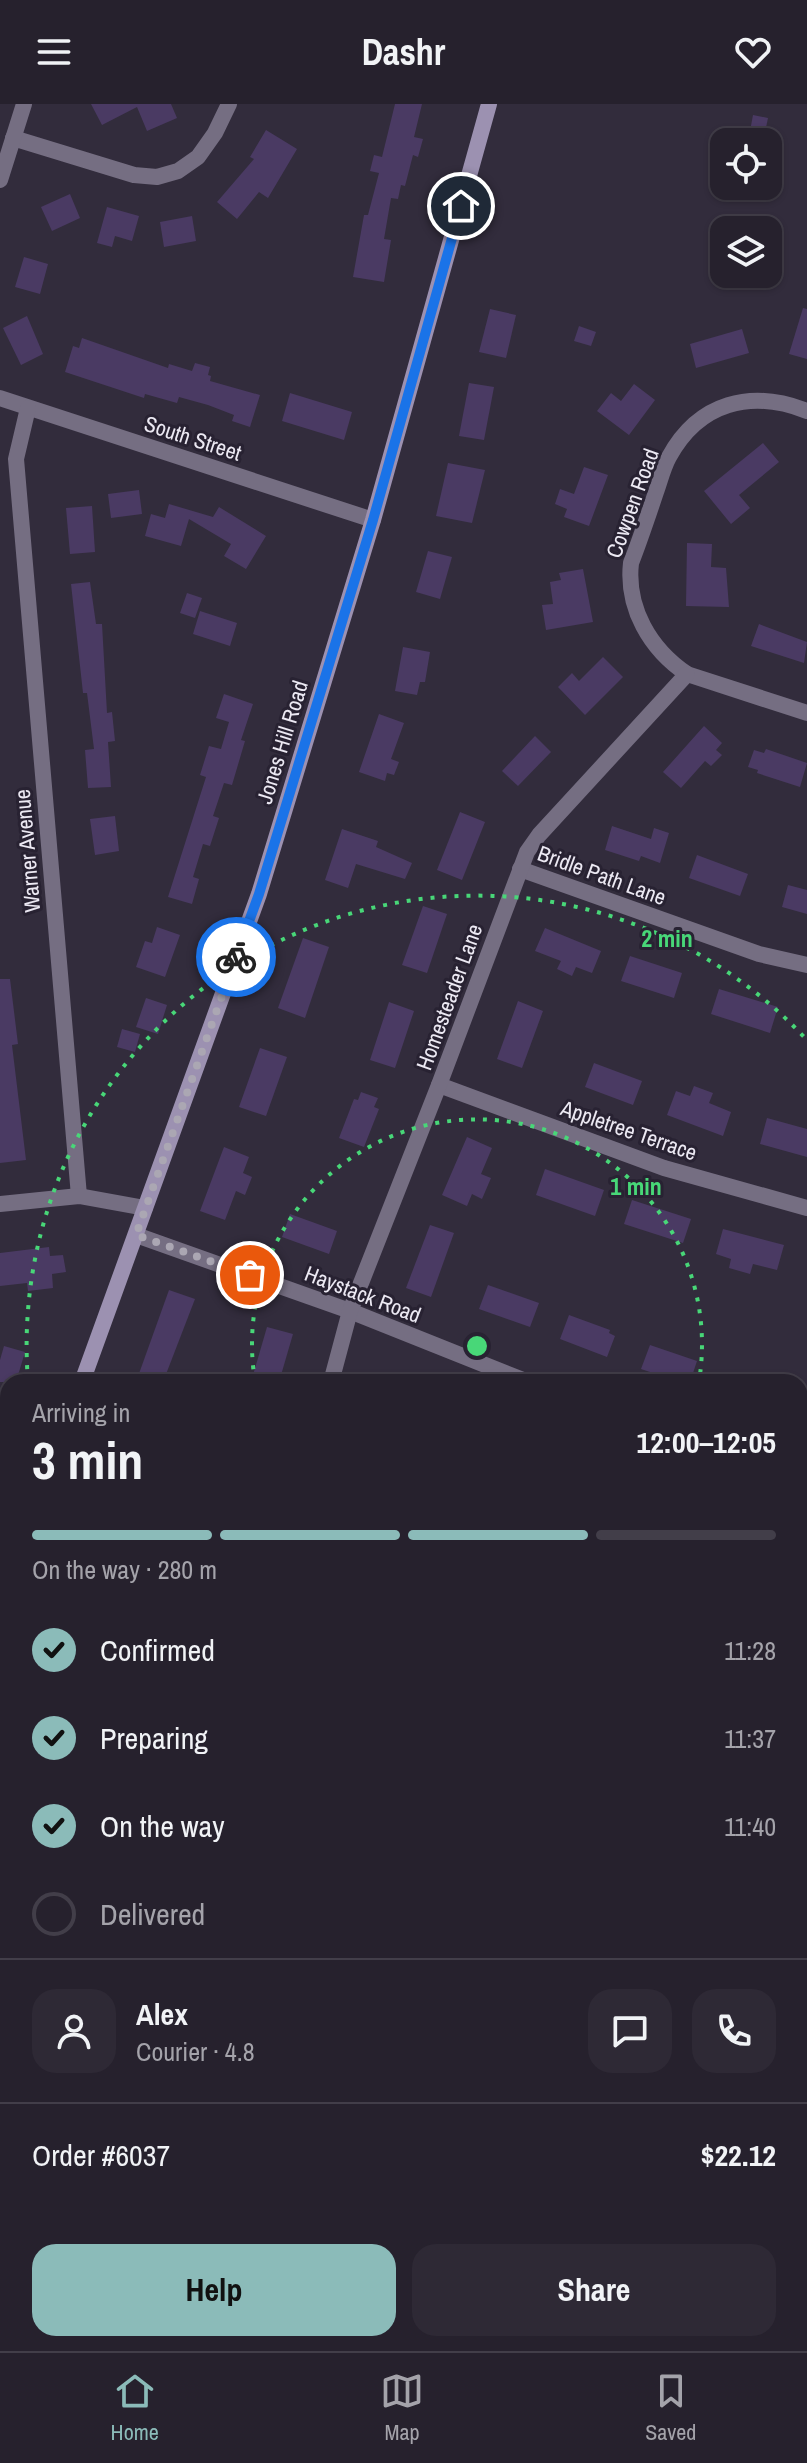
<!DOCTYPE html>
<html lang="en">
<head>
<meta charset="utf-8">
<style>
  body { margin:0; font-family:"Archivo Narrow",sans-serif; background:#2e2935; color:#f1f3f6; height:100vh; display:flex; flex-direction:column; font-size:30px; white-space:nowrap }
  * { box-sizing:border-box; margin:0 }
  p { font-size:26px; color:#a4a3aa }
  .icon { flex:none; width:44px; height:44px; fill:none; stroke:currentColor; stroke-width:2; stroke-linecap:round; stroke-linejoin:round }
  .map { position:relative; flex:1; overflow:hidden }
  .side { position:absolute; left:0px; top:1270px; width:808px; height:978px; display:flex; flex-direction:column; background:#26212d; border-radius:24px 24px 0 0; box-shadow:0 2px 6px #0004,0 0 0 2px #423e49 }
  .side>* { flex:none }
  .buttons { position:absolute; left:710px; top:24px; display:grid; gap:16px }
  .buttons a { display:grid; place-items:center; width:72px; height:72px; border-radius:16px; background:#26212d; box-shadow:0 2px 6px #0004,0 0 0 2px #423e49; font-size:40px }
  .pin { position:absolute; display:grid; place-items:center; width:68px; height:68px; color:#fff; margin:-34px; border:4px solid #fff; border-radius:50%; box-shadow:0 2px 8px #0007 }
  .courier { position:absolute; display:grid; place-items:center; width:80px; height:80px; margin:-40px; border:6px solid #1a73e8; border-radius:50%; background:#fff; color:#222; box-shadow:0 2px 10px #0007 }
  .headline em { font-style:normal; font-weight:700 }
  .headline div { display:flex; flex-direction:column-reverse }
  .headline { display:flex; align-items:center; justify-content:space-between; height:136px; padding:0 32px }
  h1 { font-size:52px; font-weight:700; line-height:60px }
  .bar { display:grid; grid-template-columns:repeat(4,1fr); gap:12px 8px; align-content:center; height:96px; padding:0 32px }
  .bar i { height:10px; border-radius:6px; background:#423e49 }
  .bar .active { background:#8bbbb9 }
  .bar p { grid-column:span 4 }
  .line { display:flex; align-items:center; gap:20px; padding:0 32px; border-top:2px solid #423e49 }
  .line div { flex:1 }
  .round { display:grid; place-items:center; flex:none; width:84px; height:84px; border-radius:24px; background:#2e2935 }
  ol { padding:0 32px; list-style:none }
  li { display:flex; align-items:center; gap:24px; height:88px }
  li p { margin-inline-start:auto }
  li .icon { padding:8px; border-radius:50%; background:#8bbbb9; color:#111; stroke-width:4 }
  li:last-child { color:#a4a3aa }
  li i { width:44px; height:44px; border:4px solid #423e49; border-radius:50% }
  .cta { display:flex; gap:16px; margin-top:auto; padding:16px 32px }
  .cta a { flex:1; height:92px; border-radius:24px; background:#8bbbb9; color:#111; font-size:32px; font-weight:700; line-height:92px; text-align:center }
  .cta a+a { background:#2e2935; color:#f1f3f6 }
  header { display:flex; justify-content:space-between; align-items:center; height:104px; padding:0 32px; background:#26212d; font-size:36px; font-weight:700 }
  .menu { display:flex; justify-content:space-around; align-items:center; height:112px; border-top:2px solid #423e49; background:#26212d; font-size:22px; color:#a4a3aa }
  .menu a { display:grid; justify-items:center; gap:4px }
  .menu .active { color:#8bbbb9 }
  .map>svg:first-child { display:block }
  .building { fill:#4a3a63 }
  .lines { fill:none; stroke-linecap:round; stroke-linejoin:round }
  .street { stroke:#756e82; stroke-width:16 }
  .secondary { stroke:#9c91b1; stroke-width:16 }
  .done { stroke:#aba7b3; stroke-width:8; stroke-dasharray:0 14.4 }
  .route { stroke:#1a73e8; stroke-width:10 }
  .ring { fill:none; stroke:#48d778; stroke-width:4; stroke-dasharray:4 8 }
  .labels { text-anchor:middle; stroke-width:6; stroke-linejoin:round; paint-order:stroke }
  .street-label { font-size:22px; fill:#ece9f3; stroke:#282232 }
  .centre { fill:#48d778; stroke:#282232; stroke-width:4 }
  .ring-label { font-size:24px; text-anchor:middle; font-weight:bold; fill:#48d778; stroke:#282232; stroke-width:6; stroke-linejoin:round; paint-order:stroke }
</style>
</head>
<body>
<header><svg class="icon" aria-label="menu" viewBox="0 0 24 24"><path d="M4 6h16M4 12h16M4 18h16"/></svg>Dashr<svg class="icon" aria-label="heart" viewBox="0 0 24 24"><path d="M12 20l-8-8c-3-5 5-10 8-4 3-6 11-1 8 4z"/></svg></header>
<div class="map">
<svg width="807" height="2247" viewBox="0 0 807 2247">
  <rect width="100%" height="100%" fill="#322c3c"/>
  <g class="building">
    <path d="M 91,0 L 171,0 L 177,14 L 147,27 L 137,3 L 102,21 Z"/>
    <path d="M 395,0 L 422,0 L 414,33 L 423,35 L 418,53 L 413,51 L 405,82 L 401,81 L 398,95 L 391,94 L 384,135 L 391,136 L 384,178 L 353,173 L 364,111 L 368,111 L 379,69 L 370,67 L 374,51 L 382,53 Z"/>
    <path d="M 753,11 L 768,14 L 763,38 L 748,38 Z"/>
    <path d="M 266,26 L 297,45 L 268,94 L 259,88 L 237,115 L 217,98 L 254,55 L 250,53 Z"/>
    <path d="M 70,90 L 80,114 L 52,127 L 41,103 Z"/>
    <path d="M 107,103 L 139,112 L 132,137 L 115,132 L 112,143 L 97,139 Z"/>
    <path d="M 192,112 L 196,137 L 164,143 L 160,118 Z"/>
    <path d="M 24,153 L 48,160 L 40,190 L 15,183 Z"/>
    <path d="M 803,204 L 807,205 L 807,255 L 789,250 Z"/>
    <path d="M 490,205 L 516,211 L 506,254 L 479,248 Z"/>
    <path d="M 27,212 L 43,250 L 21,261 L 3,224 Z"/>
    <path d="M 579,222 L 596,228 L 591,242 L 574,237 Z"/>
    <path d="M 742,225 L 749,249 L 696,264 L 690,240 Z"/>
    <path d="M 82,234 L 168,264 L 169,260 L 192,267 L 195,259 L 210,263 L 208,271 L 211,272 L 210,277 L 260,291 L 250,323 L 232,317 L 234,311 L 208,301 L 179,293 L 177,299 L 145,290 L 144,294 L 65,268 L 73,242 L 79,244 Z"/>
    <path d="M 469,279 L 494,283 L 484,336 L 459,332 Z"/>
    <path d="M 634,280 L 655,296 L 629,331 L 597,307 L 611,289 L 621,297 Z"/>
    <path d="M 290,289 L 352,308 L 344,336 L 282,317 Z"/>
    <path d="M 763,339 L 779,358 L 739,391 L 750,404 L 731,420 L 704,387 Z"/>
    <path d="M 448,359 L 485,366 L 472,419 L 436,412 Z"/>
    <path d="M 584,363 L 608,371 L 589,422 L 564,413 L 567,405 L 555,400 L 560,385 L 574,390 Z"/>
    <path d="M 139,386 L 142,410 L 111,414 L 108,390 Z"/>
    <path d="M 169,400 L 213,413 L 219,403 L 266,432 L 246,465 L 224,452 L 231,440 L 189,415 L 181,442 L 145,432 L 151,410 L 165,414 Z"/>
    <path d="M 92,402 L 95,448 L 70,450 L 66,404 Z"/>
    <path d="M 687,439 L 712,440 L 711,463 L 726,464 L 729,503 L 686,502 Z"/>
    <path d="M 428,447 L 452,453 L 440,495 L 416,488 Z"/>
    <path d="M 583,465 L 593,518 L 546,526 L 542,501 L 553,500 L 550,478 L 561,476 L 559,469 Z"/>
    <path d="M 90,478 L 96,520 L 102,520 L 107,609 L 112,608 L 115,637 L 108,638 L 111,683 L 88,684 L 85,646 L 94,645 L 87,589 L 83,589 L 71,480 Z"/>
    <path d="M 187,489 L 202,494 L 195,514 L 180,509 Z"/>
    <path d="M 200,507 L 237,519 L 230,542 L 193,530 Z"/>
    <path d="M 759,520 L 807,538 L 804,559 L 751,542 Z"/>
    <path d="M 403,543 L 430,548 L 425,578 L 420,578 L 417,591 L 395,587 Z"/>
    <path d="M 603,553 L 623,573 L 585,611 L 558,583 L 572,569 L 579,577 Z"/>
    <path d="M 224,590 L 253,600 L 241,636 L 245,637 L 232,681 L 224,679 L 213,712 L 219,714 L 210,742 L 203,740 L 193,773 L 199,775 L 192,800 L 168,793 L 206,673 L 200,671 L 209,642 L 221,645 L 229,618 L 216,614 Z"/>
    <path d="M 379,610 L 404,619 L 391,655 L 399,658 L 394,671 L 387,669 L 385,677 L 359,668 Z"/>
    <path d="M 704,622 L 722,639 L 716,646 L 722,651 L 711,662 L 705,657 L 681,684 L 663,668 Z"/>
    <path d="M 535,632 L 551,648 L 518,682 L 502,667 Z"/>
    <path d="M 766,645 L 807,659 L 800,683 L 757,669 L 758,666 L 748,663 L 754,646 L 764,649 Z"/>
    <path d="M 460,708 L 485,718 L 462,776 L 437,766 Z"/>
    <path d="M 115,712 L 119,747 L 95,751 L 90,715 Z"/>
    <path d="M 612,722 L 651,735 L 654,724 L 669,729 L 660,759 L 641,752 L 639,757 L 605,746 Z"/>
    <path d="M 342,725 L 378,737 L 376,743 L 412,759 L 405,775 L 356,760 L 348,784 L 325,776 Z"/>
    <path d="M 697,751 L 748,770 L 740,792 L 689,774 Z"/>
    <path d="M 788,781 L 807,786 L 807,810 L 782,803 Z"/>
    <path d="M 423,802 L 447,810 L 427,869 L 402,861 Z"/>
    <path d="M 157,823 L 180,831 L 165,873 L 136,863 L 145,837 L 152,839 Z"/>
    <path d="M 545,824 L 601,847 L 592,869 L 576,863 L 572,872 L 557,865 L 561,857 L 535,847 Z"/>
    <path d="M 303,834 L 329,843 L 305,914 L 278,904 Z"/>
    <path d="M 630,852 L 682,869 L 674,894 L 621,877 Z"/>
    <path d="M 0,875 L 10,875 L 18,940 L 12,941 L 26,1056 L 0,1059 Z"/>
    <path d="M 719,885 L 778,903 L 770,929 L 711,910 Z"/>
    <path d="M 146,894 L 167,901 L 158,930 L 136,923 Z"/>
    <path d="M 518,897 L 543,907 L 522,964 L 497,955 Z"/>
    <path d="M 389,898 L 414,907 L 395,964 L 370,956 Z"/>
    <path d="M 122,925 L 140,930 L 135,948 L 117,943 Z"/>
    <path d="M 260,944 L 287,953 L 266,1012 L 239,1003 Z"/>
    <path d="M 594,959 L 642,977 L 633,1001 L 585,983 Z"/>
    <path d="M 694,982 L 713,989 L 709,999 L 731,1008 L 723,1032 L 667,1011 L 676,987 L 690,992 Z"/>
    <path d="M 361,988 L 378,994 L 374,1003 L 379,1005 L 364,1043 L 339,1034 L 354,995 L 358,996 Z"/>
    <path d="M 767,1014 L 807,1025 L 807,1053 L 760,1040 Z"/>
    <path d="M 467,1033 L 492,1044 L 481,1070 L 491,1074 L 482,1095 L 472,1090 L 467,1102 L 442,1091 Z"/>
    <path d="M 224,1043 L 249,1053 L 243,1069 L 252,1073 L 245,1091 L 236,1087 L 225,1116 L 200,1107 Z"/>
    <path d="M 545,1065 L 604,1086 L 595,1112 L 536,1091 Z"/>
    <path d="M 632,1096 L 691,1115 L 683,1139 L 624,1120 Z"/>
    <path d="M 290,1110 L 337,1127 L 329,1150 L 282,1133 Z"/>
    <path d="M 430,1121 L 454,1129 L 431,1193 L 406,1184 Z"/>
    <path d="M 723,1125 L 784,1141 L 777,1166 L 753,1160 L 750,1170 L 729,1164 L 731,1155 L 716,1150 Z"/>
    <path d="M 49,1143 L 50,1152 L 63,1151 L 66,1168 L 52,1170 L 53,1184 L 28,1187 L 27,1179 L 0,1182 L 0,1149 Z"/>
    <path d="M 488,1181 L 539,1199 L 530,1223 L 479,1205 Z"/>
    <path d="M 169,1186 L 195,1195 L 163,1278 L 136,1278 Z"/>
    <path d="M 569,1211 L 610,1226 L 609,1229 L 615,1232 L 607,1253 L 560,1235 Z"/>
    <path d="M 267,1223 L 293,1230 L 279,1278 L 251,1278 Z"/>
    <path d="M 650,1241 L 697,1257 L 690,1278 L 680,1278 L 641,1265 Z"/>
    <path d="M 4,1242 L 25,1248 L 16,1278 L 0,1278 L 0,1256 Z"/>
  </g>
  <g class="lines">
    <g class="street">
      <path d="M 13,34 L 134,71 L 157,73 L 178,67 L 198,53 L 215,29 L 229,0"/>
      <path d="M 0,76 L 24,0"/>
      <path d="M 0,294 L 373,416"/>
      <path d="M 28,304 L 16,355 L 79,1092"/>
      <path d="M 807,307 C 751,285 699,298 669,353 C 663,364 660,377 656,388 C 648,412 640,436 631,459 C 626,504 650,545 687,570 L 807,609"/>
      <path d="M 520,765 L 759,850 L 807,861"/>
      <path d="M 439,981 L 664,1064 L 807,1104"/>
      <path d="M 0,1100 L 79,1092 L 145,1104"/>
      <path d="M 136,1131 L 350,1207 L 528,1278"/>
      <path d="M 331,1278 L 350,1207 L 439,981 L 527,748 L 539,731 L 687,570"/>
      <path d="M 800,1367 L 807,1369"/>
      <path d="M 800,1698 L 807,1701"/>
      <path d="M 315,2247 L 318,2240"/>
    </g>
    <g class="secondary">
      <path d="M 82,1278 L 259,790 L 373,416 L 489,0"/>
      <path d="M 0,1502 L 8,1480"/>
    </g>
  </g>
  <g class="lines">
    <path class="done" d="M 236,853 L 136,1131 L 250,1171"/>
    <path class="route" d="M 236,853 L 259,790 L 373,416 L 461,102"/>
  </g>
  <g class="ring">
    <path d="M255 1277A225 225 0 1 1 699 1277"/>
    <path d="M28 1277A450 450 0 0 1 806 935"/>
  </g>
  <g class="labels">
    <g class="street-label">
      <text transform="translate(193 334) rotate(18)" y="8">South Street</text>
      <text transform="translate(632 399) rotate(-70)" y="8">Cowpen Road</text>
      <text transform="translate(282 638) rotate(-73)" y="8">Jones Hill Road</text>
      <text transform="translate(27 747) rotate(-95)" y="8">Warner Avenue</text>
      <text transform="translate(602 771) rotate(20)" y="8">Bridle Path Lane</text>
      <text transform="translate(449 893) rotate(-70)" y="8">Homesteader Lane</text>
      <text transform="translate(629 1026) rotate(19)" y="8">Appletree Terrace</text>
      <text transform="translate(363 1190) rotate(21)" y="8">Haystack Road</text>
    </g>
  </g>
  <circle cx="477" cy="1242" r="12" class="centre"/>
  <g class="ring-label">
    <text x="667" y="843">2 min</text>
    <text x="636" y="1091">1 min</text>
  </g>
</svg>
<div class="buttons">
<a><svg class="icon" aria-label="locate" viewBox="0 0 24 24"><circle cx="12" cy="12" r="6"/><path d="M12 2v4M12 18v4M2 12h4M18 12h4"/></svg></a>
<a><svg class="icon" aria-label="layers" viewBox="0 0 24 24"><path d="M12 4l9 5-9 5-9-5zM3 14l9 5 9-5"/></svg></a>
</div>
<div class="pin" style="left:250px;top:1171px;background:#ea580c"><svg class="icon" aria-label="bag" viewBox="0 0 24 24"><path d="M5 8h14l-1 12H6zM9 8a3 3 0 0 1 6 0"/></svg></div>
<div class="pin" style="left:461px;top:102px;background:#1f2937"><svg class="icon" aria-label="home" viewBox="0 0 24 24"><path d="M3 11l9-7 9 7M6 9v11h12V9"/></svg></div>
<div class="courier" style="left:236px;top:853px"><svg class="icon" aria-label="bike" viewBox="0 0 24 24"><circle cx="6" cy="16" r="4"/><circle cx="18" cy="16" r="4"/><path d="M6 16l4-8h5l3 8M10 8l3 8H6M13 5h3"/></svg></div>
<section class="side">
<div class="headline"><div><h1>3 min</h1><p>Arriving in</p></div><em>12:00–12:05</em></div>
<div class="bar"><i class="active"></i><i class="active"></i><i class="active"></i><i></i><p>On the way · 280 m</p></div>
<ol>
<li><svg class="icon" aria-label="check" viewBox="0 0 24 24"><path d="M5 12l5 5 9-10"/></svg>Confirmed<p>11:28</p></li>
<li><svg class="icon" aria-label="check" viewBox="0 0 24 24"><path d="M5 12l5 5 9-10"/></svg>Preparing<p>11:37</p></li>
<li><svg class="icon" aria-label="check" viewBox="0 0 24 24"><path d="M5 12l5 5 9-10"/></svg>On the way<p>11:40</p></li>
<li><i></i>Delivered</li>
</ol>
<div class="line" style="height:144px"><a class="round"><svg class="icon" aria-label="person" viewBox="0 0 24 24"><circle cx="12" cy="8" r="4"/><path d="M4 21q1-7 8-7t8 7"/></svg></a><div><b>Alex</b><p>Courier · 4.8</p></div><a class="round"><svg class="icon" aria-label="chat" viewBox="0 0 24 24"><path d="M4 5h16v11H9l-5 4z"/></svg></a><a class="round"><svg class="icon" aria-label="phone" viewBox="0 0 24 24"><path d="M5 4h4l2 5-3 2q2 4 5 5l2-3 5 2v4C11 20 4 13 5 4z"/></svg></a></div>
<div class="line" style="height:104px"><div>Order #6037</div><b>$22.12</b></div>
<div class="cta"><a>Help</a><a>Share</a></div>
</section>
</div>
<nav class="menu">
<a class="active"><svg class="icon" aria-label="home" viewBox="0 0 24 24"><path d="M3 11l9-7 9 7M6 9v11h12V9"/></svg>Home</a>
<a><svg class="icon" aria-label="map" viewBox="0 0 24 24"><path d="M3 6l6-2 6 2 6-2v14l-6 2-6-2-6 2zM9 4v14M15 6v14"/></svg>Map</a>
<a><svg class="icon" aria-label="saved" viewBox="0 0 24 24"><path d="M7 4h10v16l-5-4-5 4z"/></svg>Saved</a>
</nav>
</body>
</html>
